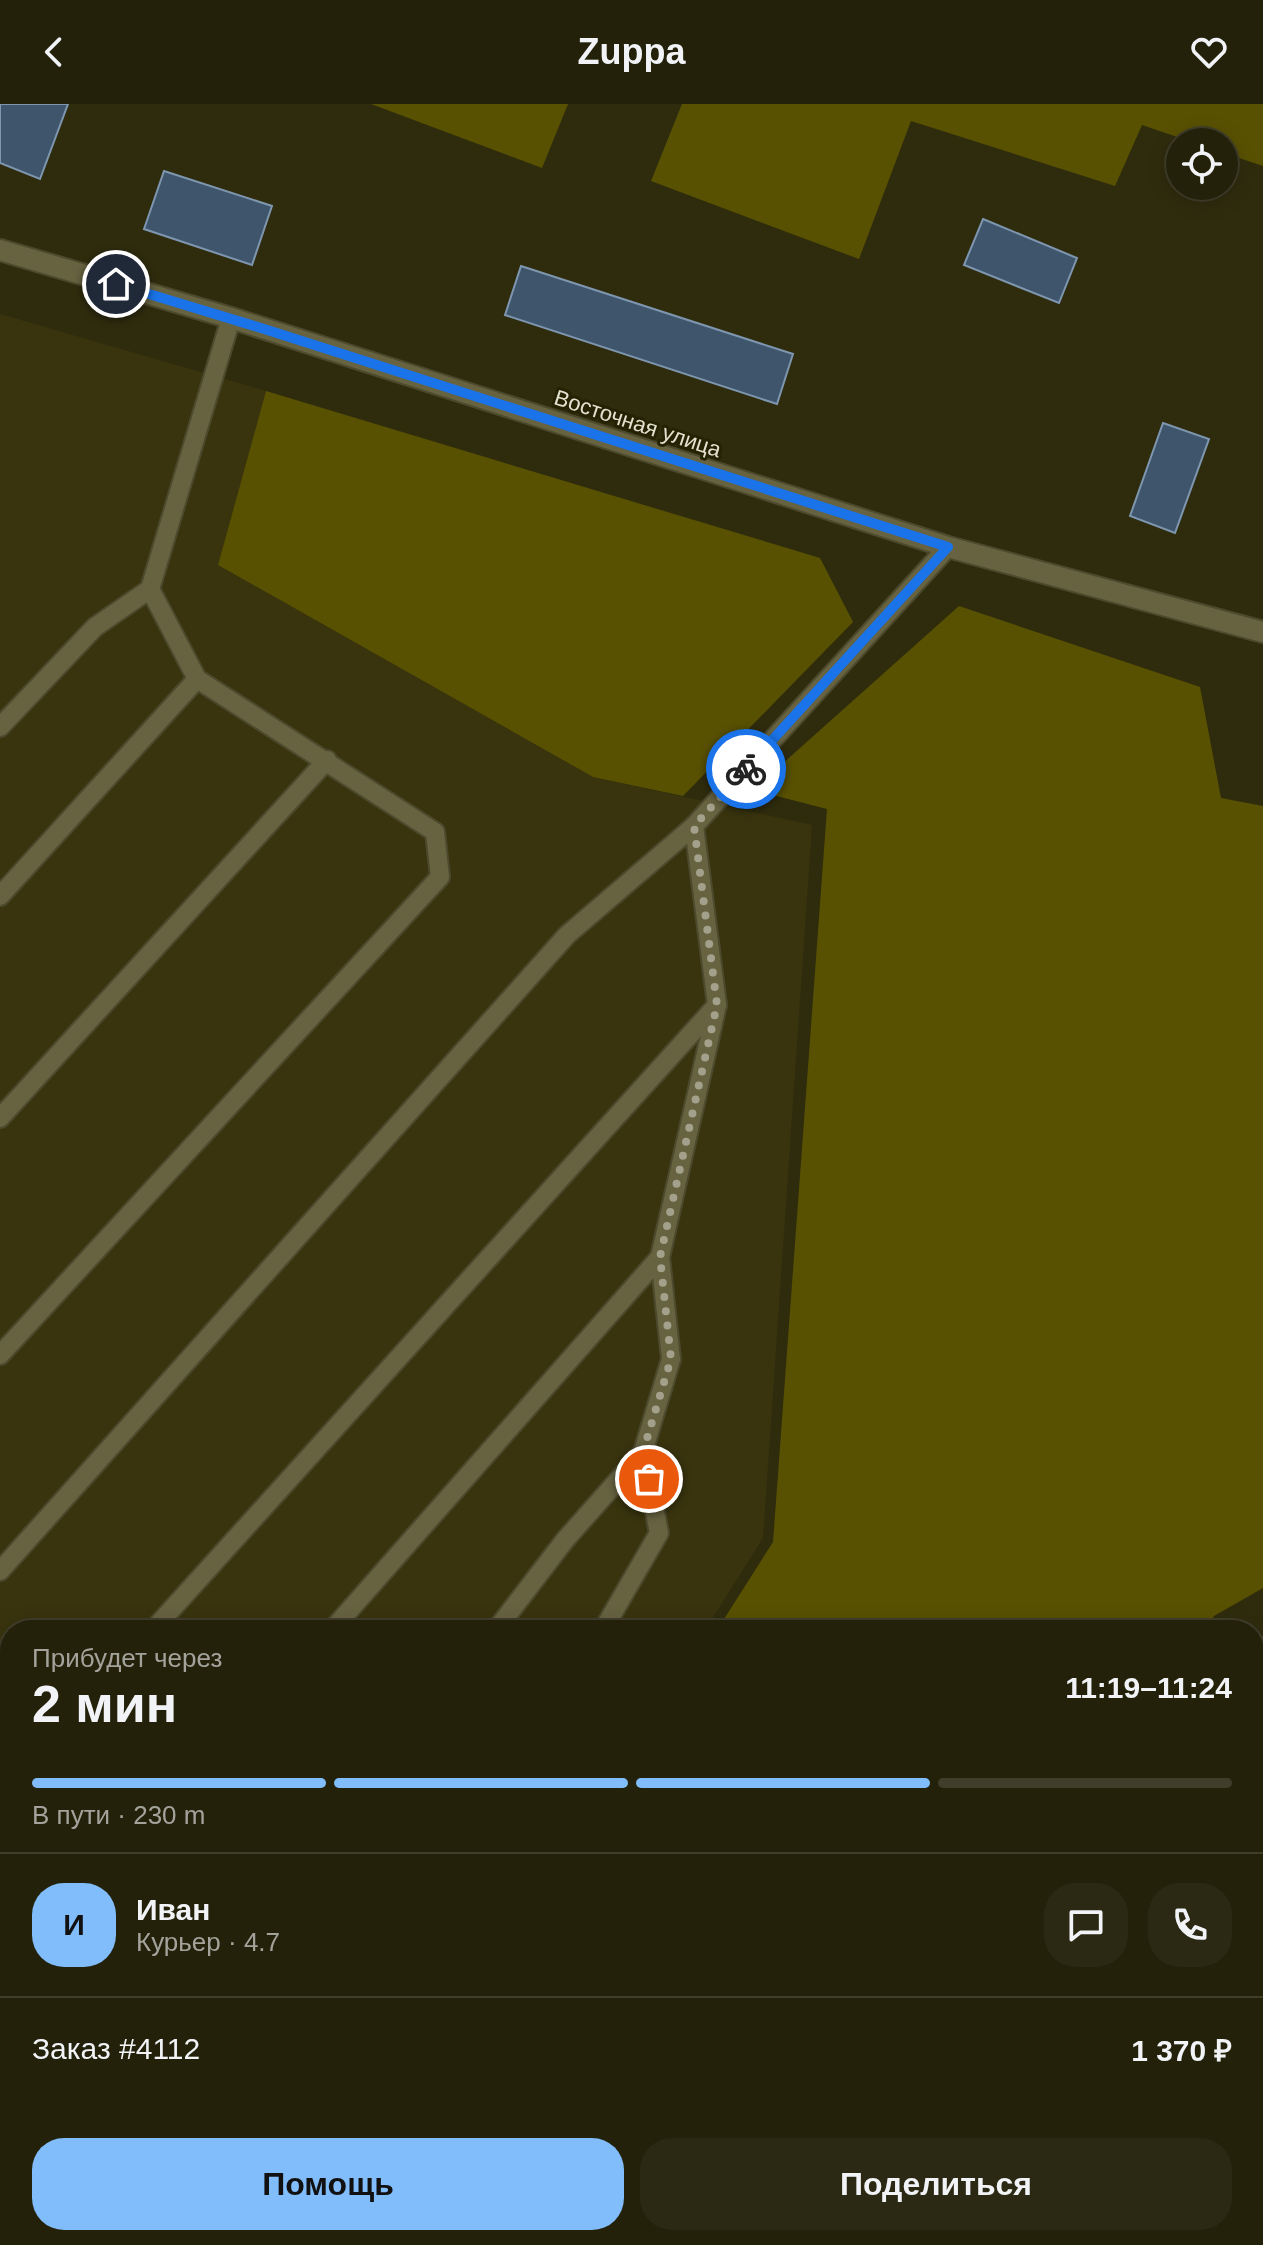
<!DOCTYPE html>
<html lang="ru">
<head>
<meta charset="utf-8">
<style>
  body { margin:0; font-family:Helvetica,sans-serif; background:#2b2913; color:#f1f3f6; height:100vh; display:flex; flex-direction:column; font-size:30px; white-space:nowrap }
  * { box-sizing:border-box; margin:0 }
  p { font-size:26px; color:#a3a39c }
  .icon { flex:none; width:44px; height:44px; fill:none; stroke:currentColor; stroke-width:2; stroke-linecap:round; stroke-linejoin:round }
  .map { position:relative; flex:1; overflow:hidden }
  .details { position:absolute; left:0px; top:1516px; width:1264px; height:626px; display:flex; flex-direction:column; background:#23210a; border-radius:32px 32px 0 0; box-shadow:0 4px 20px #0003,0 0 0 2px #403e2b }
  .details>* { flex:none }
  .controls { position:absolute; left:1166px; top:24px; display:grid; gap:16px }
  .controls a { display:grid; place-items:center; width:72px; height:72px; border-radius:50%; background:#23210a; box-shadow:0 4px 20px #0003,0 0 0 2px #403e2b; font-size:40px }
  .pin { position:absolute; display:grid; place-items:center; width:68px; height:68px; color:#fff; margin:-34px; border:4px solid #fff; border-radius:50%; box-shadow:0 2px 8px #0007 }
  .courier { position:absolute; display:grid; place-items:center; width:80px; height:80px; margin:-40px; border:6px solid #1a73e8; border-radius:50%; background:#fff; color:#222; box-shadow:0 2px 10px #0007 }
  .head em { font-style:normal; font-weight:700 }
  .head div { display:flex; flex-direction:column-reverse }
  .head { display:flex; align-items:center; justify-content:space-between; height:136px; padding:0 32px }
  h1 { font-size:52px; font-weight:700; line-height:60px }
  .bar { display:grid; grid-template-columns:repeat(4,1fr); gap:12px 8px; align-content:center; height:96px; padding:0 32px }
  .bar i { height:10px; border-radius:6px; background:#403e2b }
  .bar .on { background:#80bdfa }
  .bar p { grid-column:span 4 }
  .line { display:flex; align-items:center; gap:20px; padding:0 32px; border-top:2px solid #403e2b }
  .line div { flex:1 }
  .round { display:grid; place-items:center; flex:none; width:84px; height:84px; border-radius:32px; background:#2b2913 }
  .button { display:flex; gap:16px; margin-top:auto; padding:16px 32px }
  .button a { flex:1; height:92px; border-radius:32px; background:#80bdfa; color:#111; font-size:32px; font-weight:700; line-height:92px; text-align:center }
  .button a+a { background:#2b2913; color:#f1f3f6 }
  header { display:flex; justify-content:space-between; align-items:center; height:104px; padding:0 32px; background:#23210a; font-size:36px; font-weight:700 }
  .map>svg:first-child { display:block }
  .built { fill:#39340e }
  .forest { fill:#595102 }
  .building { fill:#3f556b; stroke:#7e96af; stroke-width:2 }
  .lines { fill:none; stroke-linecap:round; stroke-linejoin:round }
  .lane-casing { stroke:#4c492d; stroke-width:22 }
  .street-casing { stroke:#4c492d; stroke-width:24 }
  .lane { stroke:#676341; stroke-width:18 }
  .street { stroke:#676341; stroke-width:20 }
  .done { stroke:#a3a18b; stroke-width:8; stroke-dasharray:0 14.4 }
  .route { stroke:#1a73e8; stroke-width:10 }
  .labels { text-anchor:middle; stroke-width:6; stroke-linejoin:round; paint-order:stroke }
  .street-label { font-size:22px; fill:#e2e0cf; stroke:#252204 }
</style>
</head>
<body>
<header><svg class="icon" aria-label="back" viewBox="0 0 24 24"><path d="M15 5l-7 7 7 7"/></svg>Zuppa<svg class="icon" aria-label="heart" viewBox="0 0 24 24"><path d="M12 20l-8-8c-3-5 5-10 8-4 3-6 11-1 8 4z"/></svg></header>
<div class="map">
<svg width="1263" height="2141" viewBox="0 0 1263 2141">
  <rect width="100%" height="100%" fill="#2f2c0e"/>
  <path class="built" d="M 0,210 L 266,287 L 218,461 L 593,673 L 812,721 L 763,1434 L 705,1526 L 10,1526 L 10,2132 L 324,2132 L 318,2141 L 0,2141 Z"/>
  <g class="forest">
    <path d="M 371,0 L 568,0 L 542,64 Z"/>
    <path d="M 682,0 L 1263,0 L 1263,62 L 1224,49 L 1224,38 L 1192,38 L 1142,21 L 1115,82 L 911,17 L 859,155 L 651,77 Z"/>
    <path d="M 266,287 L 820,454 L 853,518 L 683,692 L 593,673 L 218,461 Z"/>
    <path d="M 959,502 L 1200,583 L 1221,694 L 1263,702 L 1263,1484 L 1214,1512 L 1209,1526 L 717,1526 L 773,1438 L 827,705 L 753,686 Z"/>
    <path d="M 1263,1578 L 1263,2141 L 1049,2141 L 1052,2132 L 1254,2132 L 1254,1589 Z"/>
    <path d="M 337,2132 L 1003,2132 L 1000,2141 L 331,2141 Z"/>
  </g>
  <g class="building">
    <path d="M 0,0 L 68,0 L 40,75 L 0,59 Z"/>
    <path d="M 164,67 L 272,102 L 252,161 L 144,125 Z"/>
    <path d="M 983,115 L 1077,154 L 1059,199 L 964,161 Z"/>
    <path d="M 521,162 L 793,250 L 777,300 L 505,211 Z"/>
    <path d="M 1163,319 L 1209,335 L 1175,429 L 1130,412 Z"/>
  </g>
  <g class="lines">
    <defs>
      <g id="lane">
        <path d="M 0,623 L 95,523 L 150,485 L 231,214"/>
        <path d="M 0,792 L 197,575"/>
        <path d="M 0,1014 L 327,656"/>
        <path d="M 0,1251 L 440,773 L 435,728 L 197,575 L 150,485"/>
        <path d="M 0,1467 L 567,831 L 694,722 L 948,443"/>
        <path d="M 153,1526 L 717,901"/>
        <path d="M 332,1526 L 660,1153"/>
        <path d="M 496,1526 L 565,1436 L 643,1348"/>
        <path d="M 603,1526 L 659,1429 L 643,1348 L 671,1255 L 660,1153 L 717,901 L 694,722"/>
        <path d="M 1254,1549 L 1263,1543"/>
        <path d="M 0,1695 L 10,1684"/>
        <path d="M 0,1904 L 10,1893"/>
        <path d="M 0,2129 L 10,2117"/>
        <path d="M 170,2141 L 177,2132"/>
        <path d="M 1025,2141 L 1028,2132"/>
      </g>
      <path id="street" d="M 0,146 L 231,214 L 948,443 L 1263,528"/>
    </defs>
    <use href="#lane" class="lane-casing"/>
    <use href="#street" class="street-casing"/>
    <use href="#lane" class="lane"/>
    <use href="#street" class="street"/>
  </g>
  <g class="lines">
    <path class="done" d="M 649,1375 L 643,1348 L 671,1255 L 660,1153 L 717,901 L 694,722 L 746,665"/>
    <path class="route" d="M 116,180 L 261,224 L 948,443 L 746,665"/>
  </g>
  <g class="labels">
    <g class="street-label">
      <text transform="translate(638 319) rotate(18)" y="8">Восточная улица</text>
    </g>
  </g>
</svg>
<div class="controls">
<a><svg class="icon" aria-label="locate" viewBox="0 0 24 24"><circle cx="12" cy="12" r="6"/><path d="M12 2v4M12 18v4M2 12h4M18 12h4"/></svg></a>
</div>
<div class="pin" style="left:649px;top:1375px;background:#ea580c"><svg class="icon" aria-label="bag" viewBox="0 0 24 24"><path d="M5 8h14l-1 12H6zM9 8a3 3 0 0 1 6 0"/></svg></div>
<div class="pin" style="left:116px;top:180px;background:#1f2937"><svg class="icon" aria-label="home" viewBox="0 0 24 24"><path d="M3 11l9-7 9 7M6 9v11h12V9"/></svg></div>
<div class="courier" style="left:746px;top:665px"><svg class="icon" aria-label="bike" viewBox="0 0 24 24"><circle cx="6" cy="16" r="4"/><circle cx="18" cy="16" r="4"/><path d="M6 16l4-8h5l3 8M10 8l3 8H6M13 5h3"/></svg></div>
<section class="details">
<div class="head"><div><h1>2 мин</h1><p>Прибудет через</p></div><em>11:19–11:24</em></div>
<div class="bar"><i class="on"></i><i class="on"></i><i class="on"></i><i></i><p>В пути · 230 m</p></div>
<div class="line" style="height:144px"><b class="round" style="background:#80bdfa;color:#111">И</b><div><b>Иван</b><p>Курьер · 4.7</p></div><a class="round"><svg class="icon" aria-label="chat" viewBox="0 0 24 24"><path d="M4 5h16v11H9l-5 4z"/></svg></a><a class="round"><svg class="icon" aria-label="phone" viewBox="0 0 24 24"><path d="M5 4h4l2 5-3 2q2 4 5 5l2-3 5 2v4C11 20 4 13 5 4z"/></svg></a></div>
<div class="line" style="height:104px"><div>Заказ #4112</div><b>1 370 ₽</b></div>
<div class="button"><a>Помощь</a><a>Поделиться</a></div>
</section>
</div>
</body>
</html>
